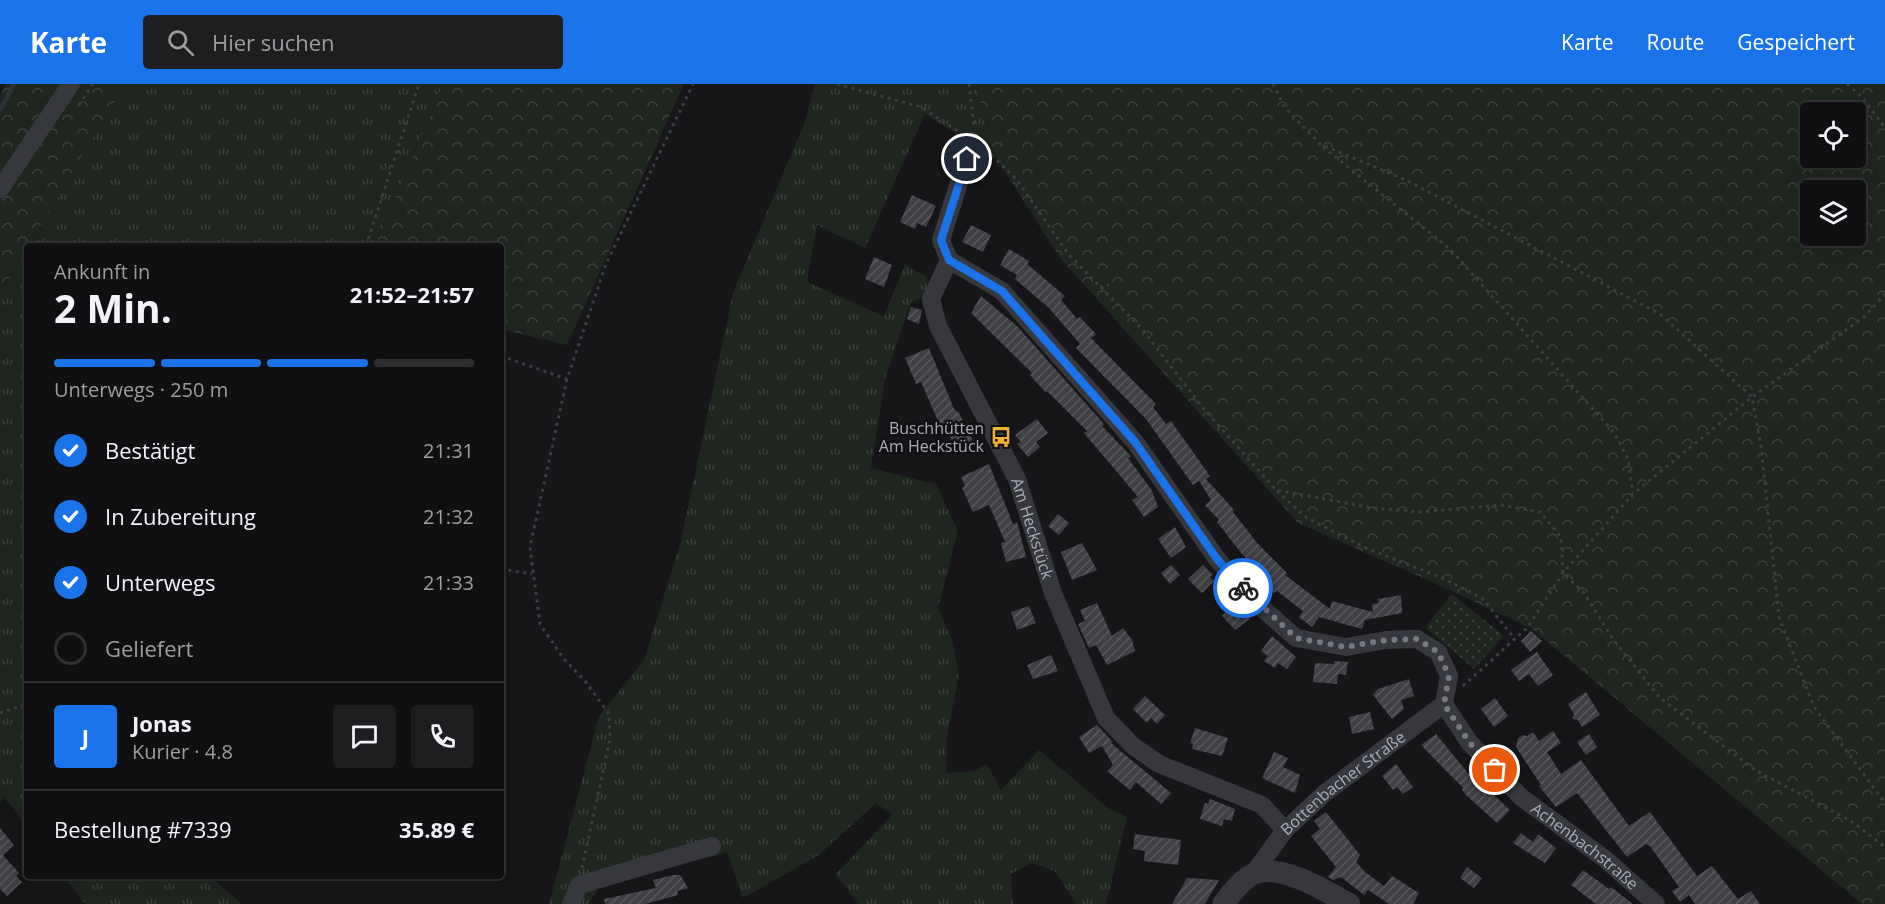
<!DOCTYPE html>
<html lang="de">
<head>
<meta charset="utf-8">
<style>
  body { margin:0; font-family:"Open Sans",sans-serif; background:#1e1e20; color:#f1f3f6; height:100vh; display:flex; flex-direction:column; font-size:22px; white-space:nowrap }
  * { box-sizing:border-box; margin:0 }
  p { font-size:20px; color:#9c9d9f }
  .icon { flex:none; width:33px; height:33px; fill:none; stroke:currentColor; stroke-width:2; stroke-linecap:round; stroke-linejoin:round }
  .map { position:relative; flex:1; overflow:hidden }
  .side { position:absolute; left:24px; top:159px; width:480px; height:636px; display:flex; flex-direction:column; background:#101012; border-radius:6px; box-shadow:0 6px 24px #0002,0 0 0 2px #303032 }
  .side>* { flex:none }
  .tools { position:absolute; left:1800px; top:18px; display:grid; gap:12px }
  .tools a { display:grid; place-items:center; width:66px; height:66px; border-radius:6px; background:#101012; box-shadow:0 6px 24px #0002,0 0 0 2px #303032; font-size:30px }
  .pin { position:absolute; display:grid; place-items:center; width:51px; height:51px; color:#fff; margin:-26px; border:3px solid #fff; border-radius:50%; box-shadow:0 2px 6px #0007 }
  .courier { position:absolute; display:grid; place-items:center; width:60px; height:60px; margin:-30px; border:4px solid #1a73e8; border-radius:50%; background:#fff; color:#222; box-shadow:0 2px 8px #0007 }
  .summary em { font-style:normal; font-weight:700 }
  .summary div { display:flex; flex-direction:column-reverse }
  .summary { display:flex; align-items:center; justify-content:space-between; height:102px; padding:0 30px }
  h1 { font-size:39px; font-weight:700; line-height:45px }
  .bar { display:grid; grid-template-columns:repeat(4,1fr); gap:9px 6px; align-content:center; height:72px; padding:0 30px }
  .bar i { height:8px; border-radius:4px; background:#303032 }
  .bar .selected { background:#1a73e8 }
  .bar p { grid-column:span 4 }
  .line { display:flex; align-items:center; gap:15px; padding:0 30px; border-top:2px solid #303032 }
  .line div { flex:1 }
  .round { display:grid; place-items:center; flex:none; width:63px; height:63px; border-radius:6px; background:#1e1e20 }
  ol { padding:0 30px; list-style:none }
  li { display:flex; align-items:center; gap:18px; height:66px }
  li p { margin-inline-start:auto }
  li .icon { padding:6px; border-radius:50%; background:#1a73e8; color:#fff; stroke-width:4 }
  li:last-child { color:#9c9d9f }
  li i { width:33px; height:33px; border:3px solid #303032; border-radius:50% }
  header { display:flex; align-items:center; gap:36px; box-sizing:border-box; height:84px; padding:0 30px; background:#1a73e8; color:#fff }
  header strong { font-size:28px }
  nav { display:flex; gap:33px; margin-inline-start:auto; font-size:21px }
  .search { width:420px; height:54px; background:#1e1e20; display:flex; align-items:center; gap:15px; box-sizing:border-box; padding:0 21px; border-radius:6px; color:#9c9d9f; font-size:22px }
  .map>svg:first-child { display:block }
  .grass { fill:url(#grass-tufts) }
  .forest { fill:url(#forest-crowns); fill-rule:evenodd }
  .park { fill:url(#park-dots) }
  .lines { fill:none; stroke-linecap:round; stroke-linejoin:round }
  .stream { stroke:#2c353c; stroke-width:4.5 }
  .building { fill:url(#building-hatch) }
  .path { stroke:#3d3f44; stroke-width:3; stroke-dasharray:3 4.5; stroke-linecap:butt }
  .minor { stroke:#37383d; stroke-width:18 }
  .tertiary { stroke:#37383d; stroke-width:22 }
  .done { stroke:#757880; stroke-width:6; stroke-dasharray:0 10.8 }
  .route { stroke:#1a73e8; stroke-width:8 }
  .labels { text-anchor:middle; stroke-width:5; stroke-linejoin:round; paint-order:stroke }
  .poi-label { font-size:16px; fill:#a8adb8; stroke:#111113; text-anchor:end }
  .street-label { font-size:16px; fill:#a8adb8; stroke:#111113 }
</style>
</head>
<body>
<header>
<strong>Karte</strong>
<div class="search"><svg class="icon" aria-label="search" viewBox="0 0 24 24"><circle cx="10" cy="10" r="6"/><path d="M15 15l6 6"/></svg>Hier suchen</div>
<nav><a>Karte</a><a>Route</a><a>Gespeichert</a></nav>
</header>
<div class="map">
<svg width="1885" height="820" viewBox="0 0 1885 820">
  <defs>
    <pattern id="grass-tufts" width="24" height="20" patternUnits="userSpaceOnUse" patternTransform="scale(1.5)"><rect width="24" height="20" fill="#1e261f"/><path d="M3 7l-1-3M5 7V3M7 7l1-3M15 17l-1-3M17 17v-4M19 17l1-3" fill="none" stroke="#3c433d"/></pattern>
    <pattern id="forest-crowns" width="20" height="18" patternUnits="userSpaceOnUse" patternTransform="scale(1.5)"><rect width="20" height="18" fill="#1e261f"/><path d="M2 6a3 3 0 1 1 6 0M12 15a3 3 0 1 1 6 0" fill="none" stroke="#3c433d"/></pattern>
    <pattern id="park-dots" width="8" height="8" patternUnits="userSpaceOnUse" patternTransform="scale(1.5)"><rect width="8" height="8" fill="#1e261f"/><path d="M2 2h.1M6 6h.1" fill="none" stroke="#3c433d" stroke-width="1.8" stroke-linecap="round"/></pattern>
    <pattern id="building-hatch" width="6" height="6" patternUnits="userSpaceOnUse" patternTransform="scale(1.5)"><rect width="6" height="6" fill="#404145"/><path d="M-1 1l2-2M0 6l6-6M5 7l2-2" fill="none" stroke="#595a5e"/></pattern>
  </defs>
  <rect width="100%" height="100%" fill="#161618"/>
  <g class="grass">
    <path d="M 125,0 L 443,0 L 375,162 L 29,162 Z"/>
    <path d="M 815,0 L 976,0 L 995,72 L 977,75 L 967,56 L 925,30 L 865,164 L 817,141 L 807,198 L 884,232 L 905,180 L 927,193 L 928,212 L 911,218 L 885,295 L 871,384 L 936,400 L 958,447 L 938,524 L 952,555 L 959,591 L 947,652 L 946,689 L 974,687 L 987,680 L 1001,706 L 1039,666 L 1108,724 L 1127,733 L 1106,820 L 1076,820 L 1055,787 L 1032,779 L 1011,790 L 1013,820 L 858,820 L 836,790 L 892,731 L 876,719 L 819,771 L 743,814 L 727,768 L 598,804 L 589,820 L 549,820 L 599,632 L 644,576 L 681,457 L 733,209 L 804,40 Z"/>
    <path d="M 27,165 L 27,743 L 5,714 L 0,718 L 0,210 Z"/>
    <path d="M 64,792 L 209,792 L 242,820 L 85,820 Z"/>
  </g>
  <g class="forest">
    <path d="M 6,0 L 125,0 L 0,210 L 0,10 Z"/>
    <path d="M 443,0 L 684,0 L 567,261 L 501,245 L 501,162 L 375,162 Z"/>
    <path d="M 976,0 L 1885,0 L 1885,820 L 1862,820 L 1532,545 L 1452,507 L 1298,439 L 1060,174 L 995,72 ZM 1856,28 L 1856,74 L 1810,74 L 1810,28 ZM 1856,106 L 1856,152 L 1810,152 L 1810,106 Z"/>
  </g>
  <path class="park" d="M 1452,510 L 1504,552 L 1474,585 L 1425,543 Z"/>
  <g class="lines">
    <path class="stream" d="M 0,26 L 14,0"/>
  </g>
  <g class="building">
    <path d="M 912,111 L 936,122 L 926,143 L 917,139 L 915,145 L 900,138 Z"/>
    <path d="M 971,141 L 991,151 L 983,168 L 962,158 Z"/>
    <path d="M 1009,165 L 1029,177 L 1027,180 L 1065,212 L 1061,216 L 1077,235 L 1080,233 L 1096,250 L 1091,254 L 1156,320 L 1153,323 L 1166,340 L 1171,337 L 1210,392 L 1206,395 L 1234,426 L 1233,428 L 1258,460 L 1287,489 L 1285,491 L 1330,525 L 1332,517 L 1373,528 L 1372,520 L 1379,519 L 1378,515 L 1401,511 L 1402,529 L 1365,536 L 1362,545 L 1319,533 L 1312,543 L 1299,533 L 1303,527 L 1277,507 L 1274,509 L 1263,498 L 1267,495 L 1242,470 L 1217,438 L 1219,436 L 1205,421 L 1211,416 L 1199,397 L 1193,401 L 1146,335 L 1076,264 L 1080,260 L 1049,224 L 1015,195 L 1017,191 L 1000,181 Z"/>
    <path d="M 874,173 L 892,181 L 884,203 L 865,195 Z"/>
    <path d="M 981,212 L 1017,242 L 1104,340 L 1102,342 L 1131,372 L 1128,374 L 1151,405 L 1158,423 L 1144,433 L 1132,416 L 1138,413 L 1084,349 L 1087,347 L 1047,307 L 1046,309 L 1030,291 L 1032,289 L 971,229 Z"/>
    <path d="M 911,223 L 922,226 L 919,240 L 907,235 Z"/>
    <path d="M 929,264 L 954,325 L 959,329 L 973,357 L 956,365 L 946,344 L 942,346 L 921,298 L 916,300 L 905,274 Z"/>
    <path d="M 1037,335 L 1048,349 L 1036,358 L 1040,363 L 1028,373 L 1017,360 L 1021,358 L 1015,351 Z"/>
    <path d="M 989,380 L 1013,440 L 1017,438 L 1026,473 L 1006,478 L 1001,459 L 1005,458 L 989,421 L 973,428 L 962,404 L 965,402 L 961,393 Z"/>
    <path d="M 1058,430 L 1069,439 L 1059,451 L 1048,442 Z"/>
    <path d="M 1175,443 L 1186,463 L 1171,474 L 1158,455 Z"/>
    <path d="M 1082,459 L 1097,486 L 1072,496 L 1061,468 Z"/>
    <path d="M 1171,481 L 1180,491 L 1170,500 L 1161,489 Z"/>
    <path d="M 1203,481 L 1213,491 L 1210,493 L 1214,497 L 1202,509 L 1188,495 Z"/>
    <path d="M 1236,518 L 1250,535 L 1235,546 L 1222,532 Z"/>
    <path d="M 1097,519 L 1112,552 L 1123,544 L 1132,556 L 1135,567 L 1107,581 L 1096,561 L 1089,564 L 1078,540 L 1085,537 L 1080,526 Z"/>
    <path d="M 1029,522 L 1036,539 L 1017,546 L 1011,528 Z"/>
    <path d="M 1531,547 L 1542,557 L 1530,568 L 1521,557 Z"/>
    <path d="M 1272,552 L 1296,573 L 1287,585 L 1278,579 L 1275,584 L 1264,577 L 1268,572 L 1261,567 Z"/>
    <path d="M 1537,568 L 1553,591 L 1538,602 L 1529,590 L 1519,597 L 1511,586 Z"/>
    <path d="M 1051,571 L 1058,587 L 1033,595 L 1027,581 Z"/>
    <path d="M 1334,577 L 1348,578 L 1346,591 L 1338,590 L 1337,600 L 1313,598 L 1315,579 L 1334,580 Z"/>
    <path d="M 1409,595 L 1414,612 L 1401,616 L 1404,625 L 1392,635 L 1373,611 L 1378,605 Z"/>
    <path d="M 1586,608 L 1600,631 L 1582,643 L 1578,636 L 1572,635 L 1574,630 L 1568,620 Z"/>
    <path d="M 1145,612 L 1165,631 L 1157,640 L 1151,634 L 1147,639 L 1133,625 Z"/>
    <path d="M 1495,614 L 1508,632 L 1494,643 L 1481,625 Z"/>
    <path d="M 1370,628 L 1374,645 L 1352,650 L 1349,633 Z"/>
    <path d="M 1097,641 L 1113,658 L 1111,659 L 1171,709 L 1161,720 L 1136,698 L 1130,706 L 1107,687 L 1113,681 L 1102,662 L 1089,669 L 1079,653 Z"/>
    <path d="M 1195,644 L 1228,654 L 1222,672 L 1192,665 L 1193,660 L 1190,659 Z"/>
    <path d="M 1553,647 L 1561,659 L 1547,668 L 1561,690 L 1581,676 L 1629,742 L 1650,728 L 1697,792 L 1712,782 L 1738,815 L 1751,807 L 1760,820 L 1695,820 L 1689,811 L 1680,818 L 1672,807 L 1679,803 L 1650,762 L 1646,760 L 1627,773 L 1577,709 L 1556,723 L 1539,702 L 1541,701 L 1516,663 L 1518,654 L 1523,651 L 1527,652 L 1533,648 L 1539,657 Z"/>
    <path d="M 1436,650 L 1477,700 L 1479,697 L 1510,726 L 1497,739 L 1466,711 L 1462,706 L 1463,704 L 1421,661 Z"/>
    <path d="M 1589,650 L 1597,663 L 1586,671 L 1577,658 Z"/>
    <path d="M 1274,668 L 1288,674 L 1283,683 L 1300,691 L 1295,709 L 1262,694 Z"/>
    <path d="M 1396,680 L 1413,703 L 1403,710 L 1397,703 L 1393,706 L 1382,692 Z"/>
    <path d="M 1210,715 L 1235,725 L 1232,737 L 1224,735 L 1222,742 L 1200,735 L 1205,719 L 1208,720 Z"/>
    <path d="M 1326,728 L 1360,771 L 1356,778 L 1365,788 L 1384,802 L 1392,792 L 1419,809 L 1413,820 L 1389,820 L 1368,806 L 1364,811 L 1341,793 L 1333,796 L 1328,793 L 1336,783 L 1311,752 L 1320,745 L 1314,737 Z"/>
    <path d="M 0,744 L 14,761 L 3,771 L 19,789 L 16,792 L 22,798 L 7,812 L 0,805 Z"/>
    <path d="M 1521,749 L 1533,758 L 1538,750 L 1556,764 L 1545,779 L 1513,759 Z"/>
    <path d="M 1135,750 L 1181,756 L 1178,781 L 1144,777 L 1145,767 L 1133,765 Z"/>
    <path d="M 1467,783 L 1482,794 L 1474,804 L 1460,794 Z"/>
    <path d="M 1583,786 L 1609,805 L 1611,803 L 1633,820 L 1596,820 L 1571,801 Z"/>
    <path d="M 673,791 L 680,791 L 688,804 L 677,807 L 678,811 L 645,820 L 605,820 L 604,815 L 656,804 L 653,796 Z"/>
    <path d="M 1187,794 L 1219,796 L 1205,820 L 1172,820 Z"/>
  </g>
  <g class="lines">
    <g class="path">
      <path d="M 837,0 L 921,23 L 959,48"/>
      <path d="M 969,0 L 974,43"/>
      <path d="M 1273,0 L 1285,24 L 1320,60 L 1408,97 L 1660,230 L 1752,313 L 1761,362 L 1779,533 L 1814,623 L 1885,719"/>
      <path d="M 1847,0 L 1862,13 L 1885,44"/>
      <path d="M 79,21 L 93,0"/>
      <path d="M 1323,63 L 1450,165 L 1615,350 L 1628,375 L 1633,409"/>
      <path d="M 986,66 L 1017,96 L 1069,171 L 1142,245 L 1203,324 L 1276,406 L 1373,424 L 1420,428 L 1501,421 L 1540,428 L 1561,453 L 1563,489 L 1584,509 L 1613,555 L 1659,613 L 1755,686 L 1851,737 L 1885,763"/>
      <path d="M 366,162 L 419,0"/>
      <path d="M 1100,203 L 1109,201"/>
      <path d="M 501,272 L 567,295"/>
      <path d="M 1277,407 L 1307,434 L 1368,465 L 1440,493 L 1482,514 L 1515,555"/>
      <path d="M 501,485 L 532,490"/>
      <path d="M 1463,602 L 1527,544 L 1563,489 L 1633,410 L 1752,313 L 1864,233 L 1885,210"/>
      <path d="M 0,629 L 27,620"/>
      <path d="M 582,784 L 610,655 L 609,630 L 585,597 L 563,574 L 540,540 L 530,463 L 567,295 L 606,180 L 693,0"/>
    </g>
    <g class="minor">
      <path id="s1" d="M 972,57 L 941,156 L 949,176 L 931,215 L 938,242 L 1017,395 L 1053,509 L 1106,634 L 1133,662 L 1159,680 L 1262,721 L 1285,746"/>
      <path d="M 0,105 L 71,0"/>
      <path id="s2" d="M 949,176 L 1002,207 L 1135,358 L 1217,475 L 1250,513 L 1296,554 L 1346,563 L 1386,556 L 1417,555 L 1438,568 L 1449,592 L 1444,620 L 1469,658 L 1521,713 L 1605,775 L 1656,820"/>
      <path id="s3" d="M 1253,790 L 1285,746 L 1325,709 L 1444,620"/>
      <path d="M 571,820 L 579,801 L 712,762"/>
    </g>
    <path class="tertiary" d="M 1223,820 C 1231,810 1241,796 1253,790 C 1279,778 1326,807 1349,820"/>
  </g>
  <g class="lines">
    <path class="done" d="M 1243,504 L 1296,554 L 1346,563 L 1386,556 L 1417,555 L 1438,568 L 1449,592 L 1444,620 L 1469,658 L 1495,686"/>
    <path class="route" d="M 967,75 L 941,156 L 949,176 L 1002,207 L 1135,358 L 1217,475 L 1243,504"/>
  </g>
  <defs>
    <symbol id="bus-bare" viewBox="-9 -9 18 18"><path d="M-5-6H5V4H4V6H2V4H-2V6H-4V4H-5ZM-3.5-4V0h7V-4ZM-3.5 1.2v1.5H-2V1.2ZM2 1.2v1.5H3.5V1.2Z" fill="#f2b134" stroke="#111113" stroke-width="2.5" paint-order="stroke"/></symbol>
  </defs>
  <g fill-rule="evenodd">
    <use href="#bus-bare" x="986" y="338" width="30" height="30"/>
  </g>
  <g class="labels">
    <g class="poi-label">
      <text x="984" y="350">Buschhütten<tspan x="984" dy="18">Am Heckstück</tspan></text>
    </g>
    <g class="street-label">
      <text dy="6" stroke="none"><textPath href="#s1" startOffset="420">Am Heckstück</textPath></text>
      <text dy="6" stroke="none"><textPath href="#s3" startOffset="129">Bottenbacher Straße</textPath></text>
      <text dy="6" stroke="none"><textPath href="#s2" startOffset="921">Achenbachstraße</textPath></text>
    </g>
  </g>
</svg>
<div class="tools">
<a><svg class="icon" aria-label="locate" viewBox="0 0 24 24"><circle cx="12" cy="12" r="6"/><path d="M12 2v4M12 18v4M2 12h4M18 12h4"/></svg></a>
<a><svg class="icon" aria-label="layers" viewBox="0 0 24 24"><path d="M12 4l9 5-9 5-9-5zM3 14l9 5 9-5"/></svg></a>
</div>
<div class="pin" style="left:1495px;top:686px;background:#ea580c"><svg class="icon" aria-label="bag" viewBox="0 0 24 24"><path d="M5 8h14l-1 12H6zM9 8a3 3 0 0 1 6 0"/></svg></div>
<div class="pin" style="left:967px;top:75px;background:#1f2937"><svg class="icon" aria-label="home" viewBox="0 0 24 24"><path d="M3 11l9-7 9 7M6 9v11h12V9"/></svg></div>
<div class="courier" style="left:1243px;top:504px"><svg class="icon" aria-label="bike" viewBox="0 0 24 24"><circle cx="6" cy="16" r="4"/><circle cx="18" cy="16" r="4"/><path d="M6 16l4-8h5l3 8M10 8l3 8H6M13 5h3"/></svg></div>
<section class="side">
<div class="summary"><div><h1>2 Min.</h1><p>Ankunft in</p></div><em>21:52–21:57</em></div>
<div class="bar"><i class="selected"></i><i class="selected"></i><i class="selected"></i><i></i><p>Unterwegs · 250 m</p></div>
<ol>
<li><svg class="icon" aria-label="check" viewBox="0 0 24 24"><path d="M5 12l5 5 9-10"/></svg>Bestätigt<p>21:31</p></li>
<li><svg class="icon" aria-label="check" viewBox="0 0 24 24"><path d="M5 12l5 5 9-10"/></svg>In Zubereitung<p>21:32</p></li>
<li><svg class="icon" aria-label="check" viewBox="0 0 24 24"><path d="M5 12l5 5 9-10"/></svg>Unterwegs<p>21:33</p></li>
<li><i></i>Geliefert</li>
</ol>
<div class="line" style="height:108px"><b class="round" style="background:#1a73e8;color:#fff">J</b><div><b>Jonas</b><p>Kurier · 4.8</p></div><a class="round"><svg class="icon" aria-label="chat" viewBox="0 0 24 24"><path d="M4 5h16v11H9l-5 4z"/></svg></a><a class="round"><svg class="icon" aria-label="phone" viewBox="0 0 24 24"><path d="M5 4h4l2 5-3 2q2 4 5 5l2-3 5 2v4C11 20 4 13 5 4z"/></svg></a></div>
<div class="line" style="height:78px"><div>Bestellung #7339</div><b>35.89 €</b></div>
</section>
</div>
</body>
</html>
